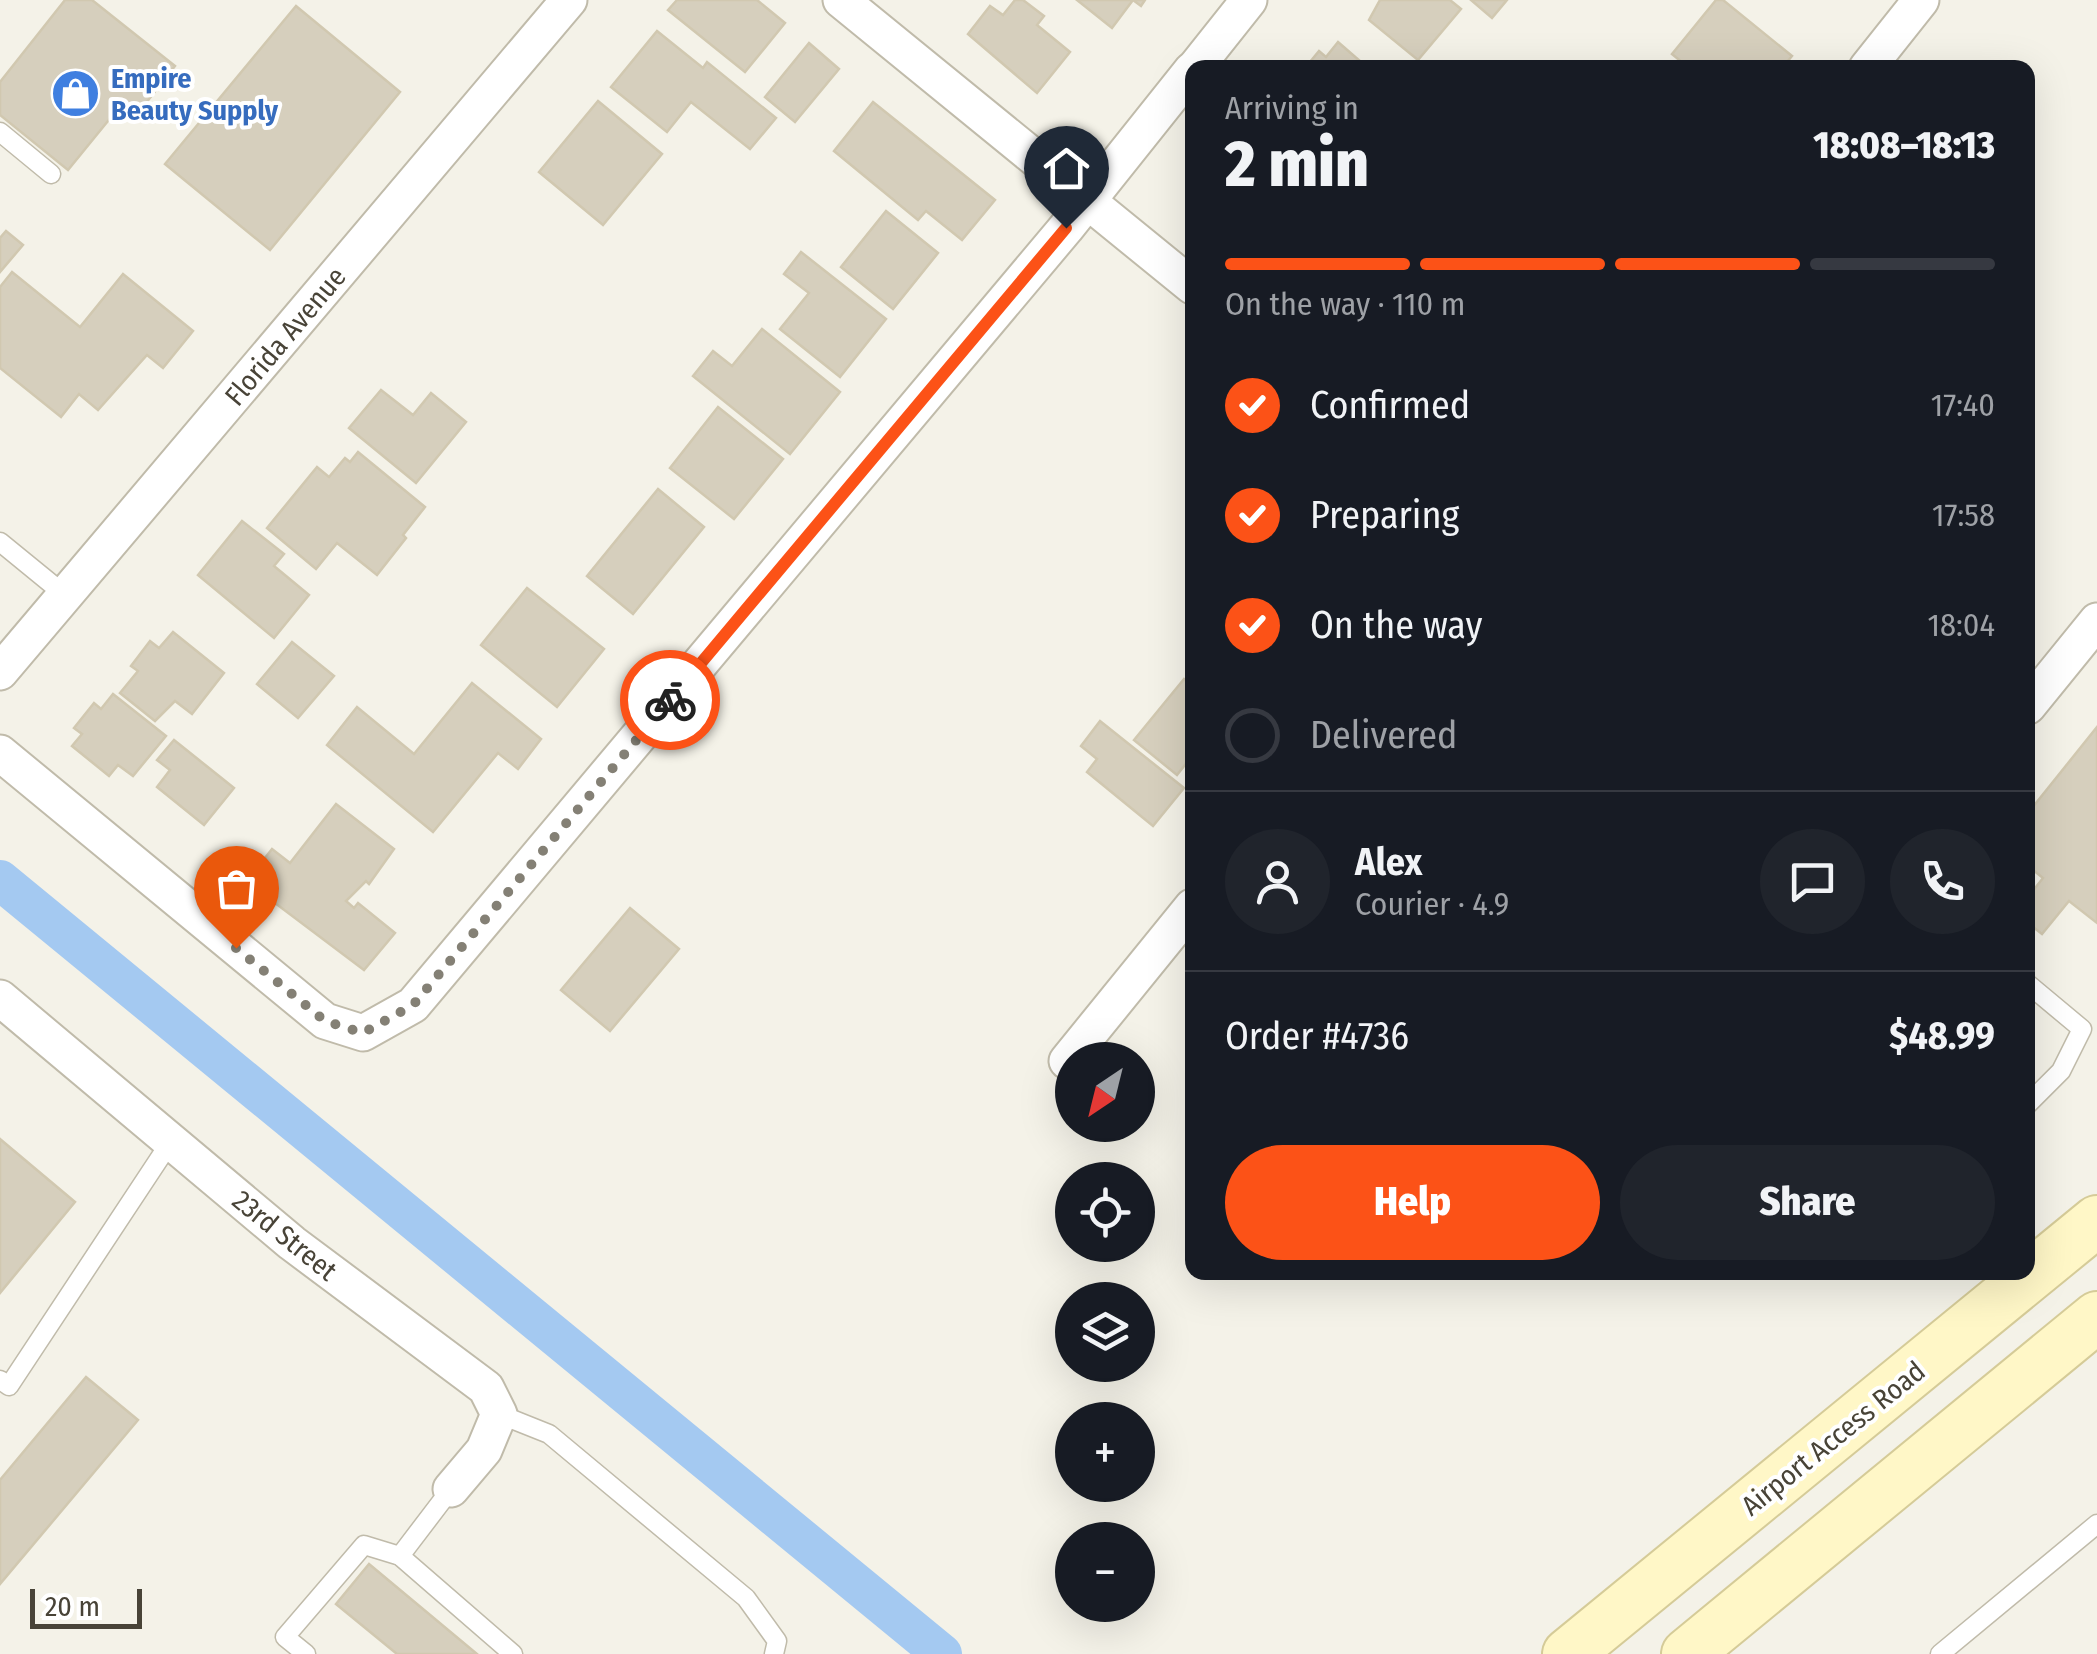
<!DOCTYPE html>
<html lang="en">
<head>
<meta charset="utf-8">
<style>
  body { margin:0; font-family:"Fira Sans Condensed",sans-serif; background:#20242c; color:#f1f3f6; height:100vh; display:flex; flex-direction:column; font-size:38px; white-space:nowrap }
  * { box-sizing:border-box; margin:0 }
  p { font-size:32px; color:#9ea1a6 }
  .icon { flex:none; width:55px; height:55px; fill:none; stroke:currentColor; stroke-width:2; stroke-linecap:round; stroke-linejoin:round }
  .map { position:relative; flex:1; overflow:hidden }
  .panel { position:absolute; left:1185px; top:60px; width:850px; height:1220px; display:flex; flex-direction:column; background:#171b24; border-radius:20px; box-shadow:0 10px 40px #0002 }
  .panel>* { flex:none }
  .needle { width:65px; rotate:215deg }
  .tools { position:absolute; left:1055px; top:1042px; display:grid; gap:20px }
  .tools a { display:grid; place-items:center; width:100px; height:100px; border-radius:50%; background:#171b24; box-shadow:0 10px 40px #0002; font-size:50px }
  .scale { position:absolute; left:30px; bottom:25px; width:112px; box-sizing:border-box; padding-left:10px; border:5px solid #484337; border-top:0; font-size:28px; line-height:35px; white-space:nowrap; color:#484337; -webkit-text-stroke:8px #fff; paint-order:stroke }
  .pin { position:absolute; display:grid; place-items:center; width:85px; height:85px; color:#fff; margin:-102px -42px; border-radius:50% 50% 50% 0; rotate:-45deg; box-shadow:0 0 10px #0007 }
  .pin .icon { rotate:45deg }
  .courier { position:absolute; display:grid; place-items:center; width:100px; height:100px; margin:-50px; border:8px solid #fc5217; border-radius:50%; background:#fff; color:#222; box-shadow:0 2px 12px #0007 }
  .headline em { font-style:normal; font-weight:800 }
  .headline div { display:flex; flex-direction:column-reverse }
  .headline { display:flex; align-items:center; justify-content:space-between; height:170px; padding:0 40px }
  h1 { font-size:65px; font-weight:800; line-height:75px }
  .bar { display:grid; grid-template-columns:repeat(4,1fr); gap:15px 10px; align-content:center; height:120px; padding:0 40px }
  .bar i { height:12px; border-radius:8px; background:#363941 }
  .bar .current { background:#fc5217 }
  .bar p { grid-column:span 4 }
  .line { display:flex; align-items:center; gap:25px; padding:0 40px; border-top:2px solid #363941 }
  .line div { flex:1 }
  .round { display:grid; place-items:center; flex:none; width:105px; height:105px; border-radius:52px; background:#20242c }
  ol { padding:0 40px; list-style:none }
  li { display:flex; align-items:center; gap:30px; height:110px }
  li p { margin-inline-start:auto }
  li .icon { padding:10px; border-radius:50%; background:#fc5217; color:#fff; stroke-width:4 }
  li:last-child { color:#9ea1a6 }
  li i { width:55px; height:55px; border:5px solid #363941; border-radius:50% }
  .button { display:flex; gap:20px; margin-top:auto; padding:20px 40px }
  .button a { flex:1; height:115px; border-radius:60px; background:#fc5217; color:#fff; font-size:40px; font-weight:800; line-height:115px; text-align:center }
  .button a+a { background:#20242c; color:#f1f3f6 }
  .map>svg:first-child { display:block }
  .lines { fill:none; stroke-linecap:round; stroke-linejoin:round }
  .canal { stroke:#a4c9f1; stroke-width:40 }
  .building { fill:#d6cfbd; stroke:#d1c8b0; stroke-width:2.5 }
  .lane-casing { stroke:#c0bbaa; stroke-width:21 }
  .street-casing { stroke:#c0bbaa; stroke-width:39 }
  .secondary-casing { stroke:#d5cb98; stroke-width:54 }
  .lane { stroke:#fff; stroke-width:18 }
  .street { stroke:#fff; stroke-width:35 }
  .secondary { stroke:#fff7c7; stroke-width:50 }
  .done { stroke:#848075; stroke-width:10; stroke-dasharray:0 18 }
  .route { stroke:#fc5217; stroke-width:12 }
  .labels { text-anchor:middle; stroke-width:8; stroke-linejoin:round; paint-order:stroke }
  .shop-label { font-size:28px; font-weight:bold; fill:#366cbe; stroke:#fff; text-anchor:start }
  .street-label { font-size:28px; fill:#484337; stroke:#fff }
</style>
</head>
<body>
<div class="map">
<svg width="2097" height="1654" viewBox="0 0 2097 1654">
  <rect width="100%" height="100%" fill="#f4f2e8"/>
  <g class="lines">
    <path class="canal" d="M 0,880 L 942,1654"/>
  </g>
  <g class="building">
    <path d="M 65,0 L 92,0 L 175,66 L 135,117 L 121,105 L 68,170 L 0,115 L 0,82 Z"/>
    <path d="M 677,0 L 757,0 L 785,23 L 745,72 L 668,10 Z"/>
    <path d="M 1015,0 L 1023,0 L 1044,16 L 1037,25 L 1070,52 L 1037,93 L 968,34 L 990,6 L 1003,15 Z"/>
    <path d="M 1077,0 L 1145,0 L 1141,6 L 1133,0 L 1112,28 Z"/>
    <path d="M 1380,0 L 1450,0 L 1461,9 L 1418,60 L 1369,20 Z"/>
    <path d="M 1471,0 L 1507,0 L 1492,18 Z"/>
    <path d="M 1716,0 L 1723,0 L 1792,56 L 1782,68 L 1689,68 L 1672,54 Z"/>
    <path d="M 296,6 L 400,92 L 270,250 L 165,164 Z"/>
    <path d="M 657,31 L 703,68 L 707,62 L 776,118 L 750,149 L 691,102 L 667,132 L 611,87 Z"/>
    <path d="M 1338,42 L 1368,68 L 1305,68 L 1319,51 L 1326,57 Z"/>
    <path d="M 809,43 L 839,69 L 795,122 L 765,97 Z"/>
    <path d="M 598,101 L 662,154 L 603,225 L 539,172 Z"/>
    <path d="M 873,102 L 995,200 L 962,240 L 926,211 L 918,220 L 834,151 Z"/>
    <path d="M 886,211 L 938,253 L 893,309 L 841,267 Z"/>
    <path d="M 6,231 L 23,245 L 0,272 L 0,238 Z"/>
    <path d="M 801,252 L 886,319 L 840,377 L 780,329 L 809,293 L 784,274 Z"/>
    <path d="M 12,272 L 80,327 L 123,274 L 193,331 L 163,368 L 147,355 L 98,410 L 79,394 L 61,417 L 0,368 L 0,287 Z"/>
    <path d="M 762,329 L 840,392 L 790,454 L 693,376 L 713,351 L 732,366 Z"/>
    <path d="M 381,390 L 413,415 L 431,393 L 466,422 L 416,483 L 349,428 Z"/>
    <path d="M 718,407 L 783,459 L 734,519 L 670,468 Z"/>
    <path d="M 358,452 L 425,507 L 403,535 L 406,538 L 377,575 L 337,543 L 316,569 L 267,528 L 317,467 L 329,477 L 345,458 L 350,462 Z"/>
    <path d="M 658,489 L 704,527 L 633,614 L 587,576 Z"/>
    <path d="M 242,521 L 284,554 L 274,566 L 309,595 L 274,638 L 198,575 Z"/>
    <path d="M 527,588 L 604,649 L 557,707 L 481,645 Z"/>
    <path d="M 173,632 L 224,673 L 192,714 L 175,701 L 155,721 L 120,693 L 138,671 L 131,666 L 150,641 L 159,648 Z"/>
    <path d="M 292,642 L 334,676 L 298,718 L 257,684 Z"/>
    <path d="M 1184,679 L 1192,686 L 1192,756 L 1177,775 L 1134,740 Z"/>
    <path d="M 472,683 L 541,739 L 518,769 L 498,753 L 433,832 L 327,745 L 357,707 L 414,754 Z"/>
    <path d="M 113,694 L 166,736 L 133,776 L 118,765 L 109,776 L 72,746 L 82,734 L 74,728 L 94,703 L 101,709 Z"/>
    <path d="M 1100,721 L 1184,788 L 1153,826 L 1087,772 L 1097,759 L 1081,746 Z"/>
    <path d="M 2097,727 L 2097,923 L 2069,901 L 2042,934 L 2028,923 L 2028,897 L 2043,878 L 2028,866 L 2028,813 Z"/>
    <path d="M 174,740 L 234,788 L 204,825 L 157,787 L 170,770 L 157,760 Z"/>
    <path d="M 336,804 L 394,849 L 369,884 L 366,881 L 346,901 L 354,908 L 358,903 L 395,933 L 364,970 L 271,900 L 273,897 L 249,878 L 272,849 L 290,863 Z"/>
    <path d="M 630,908 L 679,949 L 610,1031 L 561,990 Z"/>
    <path d="M 0,1139 L 75,1202 L 0,1293 Z"/>
    <path d="M 86,1377 L 138,1420 L 0,1584 L 0,1480 Z"/>
    <path d="M 369,1564 L 477,1654 L 397,1654 L 336,1604 Z"/>
  </g>
  <g class="lines">
    <defs>
      <g id="lane">
        <path d="M 0,132 L 51,174"/>
        <path d="M 0,542 L 65,595"/>
        <path d="M 2028,984 L 2082,1029 L 2061,1071 L 2028,1104"/>
        <path d="M 0,1380 L 9,1386 L 171,1141"/>
        <path d="M 499,1414 L 549,1434 L 746,1598 L 777,1641 L 774,1654"/>
        <path d="M 400,1556 L 451,1489"/>
        <path d="M 306,1654 L 285,1637 L 364,1545 L 400,1556 L 513,1654"/>
        <path d="M 1940,1654 L 2097,1524"/>
      </g>
      <g id="street">
        <path d="M 841,0 L 1192,286"/>
        <path d="M 1195,68 L 1249,0"/>
        <path d="M 1867,68 L 1921,0"/>
        <path d="M 0,672 L 569,0"/>
        <path d="M 2028,706 L 2097,621"/>
        <path d="M 0,753 L 325,1021 L 363,1033 L 413,1005 L 1066,228 L 1192,70"/>
        <path d="M 0,998 L 292,1243 L 486,1388 L 499,1414 L 484,1450 L 451,1489"/>
        <path d="M 1067,1061 L 1192,907"/>
      </g>
      <g id="secondary">
        <path d="M 1568,1654 L 2097,1221"/>
        <path d="M 1687,1654 L 2097,1317"/>
      </g>
    </defs>
    <use href="#lane" class="lane-casing"/>
    <use href="#street" class="street-casing"/>
    <use href="#secondary" class="secondary-casing"/>
    <use href="#lane" class="lane"/>
    <use href="#street" class="street"/>
    <use href="#secondary" class="secondary"/>
  </g>
  <g class="lines">
    <path class="done" d="M 236,948 L 325,1021 L 363,1033 L 413,1005 L 670,700"/>
    <path class="route" d="M 670,700 L 1066,228"/>
  </g>
  <defs>
    <symbol id="shop-disc" viewBox="-11 -11 22 22"><circle r="9.5" fill="#3f7fe0" stroke="#fff"/><path d="M-5-2.5h2.3a2.7 3.5 0 0 1 5.4 0H5L5.5 6h-11ZM-1.5-2.5h3a1.5 2.3 0 0 0-3 0Z" fill="#fff"/></symbol>
  </defs>
  <g fill-rule="evenodd">
    <use href="#shop-disc" x="48" y="66" width="55" height="55"/>
  </g>
  <g class="labels">
    <g class="shop-label">
      <text x="111" y="88">Empire<tspan x="111" dy="32">Beauty Supply</tspan></text>
    </g>
    <g class="street-label">
      <text transform="translate(285 336) rotate(-50)" y="10">Florida Avenue</text>
      <text transform="translate(285 1235) rotate(39)" y="10">23rd Street</text>
      <text transform="translate(1833 1438) rotate(-39)" y="10">Airport Access Road</text>
    </g>
  </g>
</svg>
<div class="tools">
<a><svg class="needle" viewBox="-14 -14 28 28"><path d="M0-13l5 13h-10z" fill="#e53935"/><path d="M0 13l5-13h-10z" fill="#9ea1a6"/></svg></a>
<a><svg class="icon" aria-label="locate" viewBox="0 0 24 24"><circle cx="12" cy="12" r="6"/><path d="M12 2v4M12 18v4M2 12h4M18 12h4"/></svg></a>
<a><svg class="icon" aria-label="layers" viewBox="0 0 24 24"><path d="M12 4l9 5-9 5-9-5zM3 14l9 5 9-5"/></svg></a>
<a>+</a>
<a>−</a>
</div>
<div class="scale">20 m</div>
<div class="pin" style="left:236px;top:948px;background:#ea580c"><svg class="icon" aria-label="bag" viewBox="0 0 24 24"><path d="M5 8h14l-1 12H6zM9 8a3 3 0 0 1 6 0"/></svg></div>
<div class="pin" style="left:1066px;top:228px;background:#1f2937"><svg class="icon" aria-label="home" viewBox="0 0 24 24"><path d="M3 11l9-7 9 7M6 9v11h12V9"/></svg></div>
<div class="courier" style="left:670px;top:700px"><svg class="icon" aria-label="bike" viewBox="0 0 24 24"><circle cx="6" cy="16" r="4"/><circle cx="18" cy="16" r="4"/><path d="M6 16l4-8h5l3 8M10 8l3 8H6M13 5h3"/></svg></div>
<section class="panel">
<div class="headline"><div><h1>2 min</h1><p>Arriving in</p></div><em>18:08–18:13</em></div>
<div class="bar"><i class="current"></i><i class="current"></i><i class="current"></i><i></i><p>On the way · 110 m</p></div>
<ol>
<li><svg class="icon" aria-label="check" viewBox="0 0 24 24"><path d="M5 12l5 5 9-10"/></svg>Confirmed<p>17:40</p></li>
<li><svg class="icon" aria-label="check" viewBox="0 0 24 24"><path d="M5 12l5 5 9-10"/></svg>Preparing<p>17:58</p></li>
<li><svg class="icon" aria-label="check" viewBox="0 0 24 24"><path d="M5 12l5 5 9-10"/></svg>On the way<p>18:04</p></li>
<li><i></i>Delivered</li>
</ol>
<div class="line" style="height:180px"><a class="round"><svg class="icon" aria-label="person" viewBox="0 0 24 24"><circle cx="12" cy="8" r="4"/><path d="M4 21q1-7 8-7t8 7"/></svg></a><div><b>Alex</b><p>Courier · 4.9</p></div><a class="round"><svg class="icon" aria-label="chat" viewBox="0 0 24 24"><path d="M4 5h16v11H9l-5 4z"/></svg></a><a class="round"><svg class="icon" aria-label="phone" viewBox="0 0 24 24"><path d="M5 4h4l2 5-3 2q2 4 5 5l2-3 5 2v4C11 20 4 13 5 4z"/></svg></a></div>
<div class="line" style="height:130px"><div>Order #4736</div><b>$48.99</b></div>
<div class="button"><a>Help</a><a>Share</a></div>
</section>
</div>
</body>
</html>
